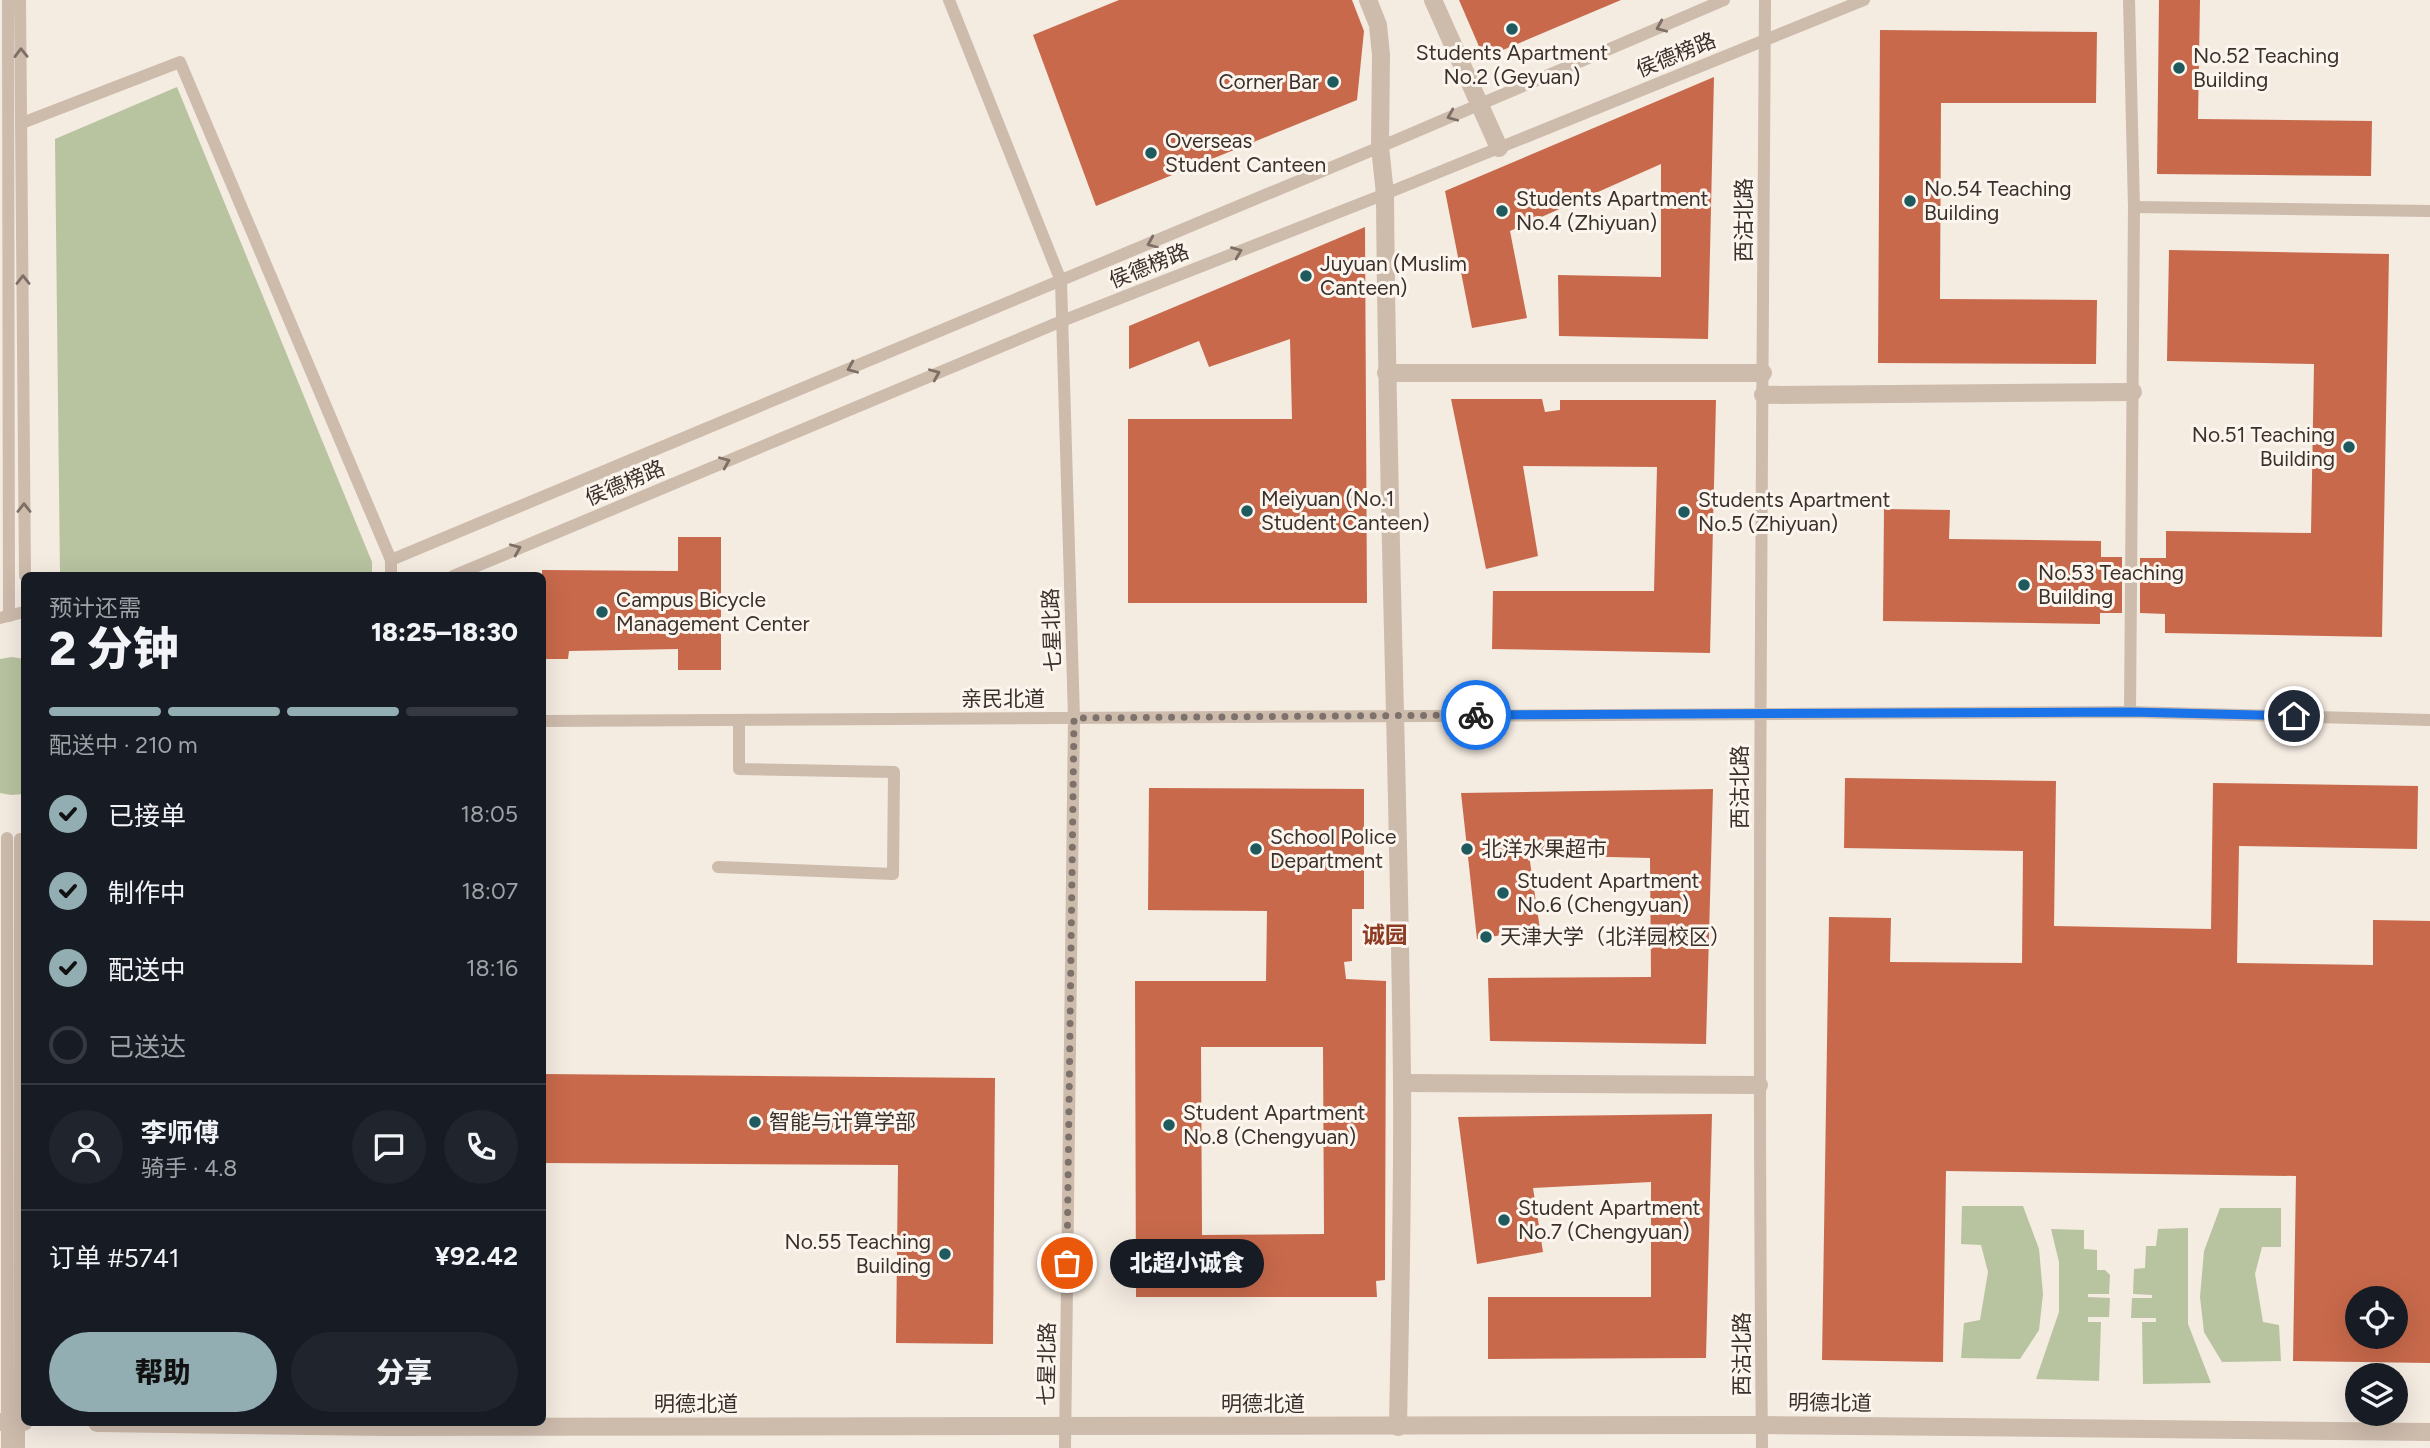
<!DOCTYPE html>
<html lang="zh">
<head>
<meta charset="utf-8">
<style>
  body { margin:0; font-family:Figtree,"Noto Sans SC",sans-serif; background:#20242c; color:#f1f3f6; height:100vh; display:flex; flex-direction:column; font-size:26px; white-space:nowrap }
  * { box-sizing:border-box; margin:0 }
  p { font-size:23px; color:#9ea1a6 }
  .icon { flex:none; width:38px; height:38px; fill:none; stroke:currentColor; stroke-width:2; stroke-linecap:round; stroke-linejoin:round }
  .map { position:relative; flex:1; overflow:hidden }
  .details { position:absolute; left:21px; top:572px; width:525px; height:854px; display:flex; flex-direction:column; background:#171b24; border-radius:10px; box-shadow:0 7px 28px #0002 }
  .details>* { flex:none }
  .buttons { position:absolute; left:2345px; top:1286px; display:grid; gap:14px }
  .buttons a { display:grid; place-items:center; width:63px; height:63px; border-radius:50%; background:#171b24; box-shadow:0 7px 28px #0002; font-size:35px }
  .pin { position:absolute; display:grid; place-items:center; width:60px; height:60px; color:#fff; margin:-30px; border:4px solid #fff; border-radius:50%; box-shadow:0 2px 7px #0007 }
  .courier { position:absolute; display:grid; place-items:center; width:70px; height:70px; margin:-35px; border:5px solid #1a73e8; border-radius:50%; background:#fff; color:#222; box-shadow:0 2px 9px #0007 }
  .bubble { position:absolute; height:49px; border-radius:24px; background:#171b24; box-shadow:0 7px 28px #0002; font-size:23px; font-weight:800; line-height:49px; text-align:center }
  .overview em { font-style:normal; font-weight:800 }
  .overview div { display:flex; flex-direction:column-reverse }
  .overview { display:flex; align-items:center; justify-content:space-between; height:119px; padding:0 28px }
  h1 { font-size:46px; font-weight:800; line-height:52px }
  .bar { display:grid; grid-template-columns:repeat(4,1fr); gap:10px 7px; align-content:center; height:84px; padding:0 28px }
  .bar i { height:9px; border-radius:5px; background:#363941 }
  .bar .active { background:#92aeb2 }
  .bar p { grid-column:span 4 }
  .line { display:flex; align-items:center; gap:18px; padding:0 28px; border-top:2px solid #363941 }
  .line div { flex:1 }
  .round { display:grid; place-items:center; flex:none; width:74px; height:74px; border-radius:37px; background:#20242c }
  ol { padding:0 28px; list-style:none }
  li { display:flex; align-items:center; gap:21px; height:77px }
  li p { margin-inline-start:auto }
  li .icon { padding:7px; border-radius:50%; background:#92aeb2; color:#111; stroke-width:4 }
  li:last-child { color:#9ea1a6 }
  li i { width:38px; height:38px; border:4px solid #363941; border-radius:50% }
  .cta { display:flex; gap:14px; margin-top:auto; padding:14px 28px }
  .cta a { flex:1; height:80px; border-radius:42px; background:#92aeb2; color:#111; font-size:28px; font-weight:800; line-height:80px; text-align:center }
  .cta a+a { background:#20242c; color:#f1f3f6 }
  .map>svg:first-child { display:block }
  .green { fill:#b8c4a0 }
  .building { fill:#c8694b; fill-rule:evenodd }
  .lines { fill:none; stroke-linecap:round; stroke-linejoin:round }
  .service { stroke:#cdbbac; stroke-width:12 }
  .pedestrian { stroke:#cdbbac; stroke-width:18 }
  .minor { stroke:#cdbbac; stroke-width:18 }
  .oneway { stroke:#7d6f65 }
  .done { stroke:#7c716b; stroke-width:7; stroke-dasharray:0 12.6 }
  .route { stroke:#1a73e8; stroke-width:9 }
  .poi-dot { fill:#1f5a5e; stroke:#fbf5ee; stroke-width:2.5 }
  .labels { text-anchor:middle; stroke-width:6; stroke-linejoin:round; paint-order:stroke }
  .poi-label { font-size:21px; fill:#3b302b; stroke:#fbf5ee; text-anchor:start }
  .street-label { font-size:21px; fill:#3b302b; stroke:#fbf5ee }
  .neighbourhood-label { font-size:23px; font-weight:bold; fill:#8c3b22; stroke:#fbf5ee }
</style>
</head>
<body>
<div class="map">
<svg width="2430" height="1448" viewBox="0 0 2430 1448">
  <rect width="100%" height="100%" fill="#f4ebe1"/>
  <g class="green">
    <path d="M 177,87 L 372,562 L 372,576 L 60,576 L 55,139 Z"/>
    <path d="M 12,657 L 24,659 L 24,794 L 11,795 L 0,793 L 0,659 Z"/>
    <path d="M 1962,1206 L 2023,1206 L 2039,1249 L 2043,1294 L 2039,1330 L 2020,1359 L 1961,1358 L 1964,1323 L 1980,1320 L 1988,1272 L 1981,1245 L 1961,1244 Z"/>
    <path d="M 2220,1208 L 2281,1208 L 2281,1247 L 2262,1247 L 2255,1274 L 2263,1322 L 2279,1325 L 2281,1361 L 2222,1362 L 2204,1332 L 2200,1297 L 2204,1251 Z"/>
    <path d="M 2188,1228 L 2188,1324 L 2211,1383 L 2143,1384 L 2142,1322 L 2156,1322 L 2156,1318 L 2131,1318 L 2132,1298 L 2152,1298 L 2152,1295 L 2133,1294 L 2134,1269 L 2145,1268 L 2146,1246 L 2156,1246 L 2158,1229 Z"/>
    <path d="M 2051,1229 L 2084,1230 L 2084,1249 L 2097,1250 L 2097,1270 L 2105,1270 L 2110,1275 L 2109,1294 L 2088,1294 L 2088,1297 L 2110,1298 L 2109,1317 L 2088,1317 L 2088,1322 L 2101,1322 L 2099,1381 L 2036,1379 L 2059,1312 L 2059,1262 Z"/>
  </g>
  <g class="building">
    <path d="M 1119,0 L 1352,0 L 1364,31 L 1357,100 L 1096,206 L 1033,35 Z"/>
    <path d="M 1459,0 L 1621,0 L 1484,58 Z"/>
    <path d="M 2159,0 L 2200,0 L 2198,119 L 2372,121 L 2371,176 L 2157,174 Z"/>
    <path d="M 1880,30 L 2097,32 L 2096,103 L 1941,103 L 1940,299 L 2097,300 L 2096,364 L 1878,363 Z"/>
    <path d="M 1714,77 L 1708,339 L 1559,336 L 1558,275 L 1661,277 L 1661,164 L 1510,231 L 1527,318 L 1472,328 L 1445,191 Z"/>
    <path d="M 1365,227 L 1367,603 L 1128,603 L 1128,419 L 1292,419 L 1290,339 L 1209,367 L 1199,341 L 1129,369 L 1129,326 Z"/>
    <path d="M 2169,250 L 2389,254 L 2382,637 L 2165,633 L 2165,614 L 2140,613 L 2140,558 L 2166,558 L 2166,531 L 2311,533 L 2314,364 L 2167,361 Z"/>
    <path d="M 1451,399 L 1542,399 L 1545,412 L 1560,410 L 1560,400 L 1716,400 L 1710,653 L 1492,649 L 1493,591 L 1654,591 L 1657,467 L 1523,466 L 1538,556 L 1486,569 Z"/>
    <path d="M 1884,509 L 1950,510 L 1949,539 L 2101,541 L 2101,557 L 2122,557 L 2122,613 L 2100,613 L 2100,624 L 1883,621 Z"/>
    <path d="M 678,537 L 721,537 L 721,670 L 678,670 L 678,649 L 569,651 L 568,659 L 542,659 L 542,570 L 678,571 Z"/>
    <path d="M 1845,778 L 2056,781 L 2054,926 L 2211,929 L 2213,783 L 2418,786 L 2417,849 L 2239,846 L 2237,963 L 2373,965 L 2373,920 L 2430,921 L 2430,1363 L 2293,1361 L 2296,1176 L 1946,1171 L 1943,1362 L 1822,1360 L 1829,917 L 1891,918 L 1890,962 L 2022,963 L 2023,851 L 1844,848 ZM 2357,1298 L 2396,1298 L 2396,1337 L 2357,1337 Z"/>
    <path d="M 1149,788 L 1364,789 L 1364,909 L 1352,909 L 1352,961 L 1344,962 L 1346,979 L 1386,981 L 1385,1280 L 1376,1281 L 1377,1297 L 1136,1297 L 1135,981 L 1266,981 L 1267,911 L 1148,910 ZM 1201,1047 L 1323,1047 L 1324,1234 L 1202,1235 Z"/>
    <path d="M 1713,789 L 1706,1044 L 1490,1041 L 1488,978 L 1651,977 L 1650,858 L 1529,855 L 1540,929 L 1477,939 L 1461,793 Z"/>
    <path d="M 542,1074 L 995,1078 L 993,1344 L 896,1343 L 898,1165 L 542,1163 Z"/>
    <path d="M 1712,1114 L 1706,1358 L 1488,1359 L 1488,1297 L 1651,1297 L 1651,1182 L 1533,1188 L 1543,1252 L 1477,1264 L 1458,1117 Z"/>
  </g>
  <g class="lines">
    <g class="service">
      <path d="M 8,0 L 9,616"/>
      <path d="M 20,0 L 25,576"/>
      <path d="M 949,0 L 1061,281 L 1074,718 L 1065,1448"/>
      <path d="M 2129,0 L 2134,207 L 2130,712"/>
      <path d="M 22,123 L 180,62 L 391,560 L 391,576"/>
      <path d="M 2134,207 L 2430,211"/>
      <path d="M 391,560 L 1380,147 L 1724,0"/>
      <path d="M 453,576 L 1062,321 L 1385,194 L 1864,0"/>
      <path d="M 0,618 L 24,612"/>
      <path d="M 542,721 L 2130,712 L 2430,720"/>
      <path d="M 7,838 L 7,1448"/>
      <path d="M 718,867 L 893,874 L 894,772 L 739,769 L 739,720"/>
      <path d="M 19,1448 L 20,839"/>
      <path d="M 1762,1448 C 1757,965 1762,483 1765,0"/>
    </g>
    <g class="pedestrian">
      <path d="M 1368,0 L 1378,25 L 1381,55 L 1380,147 L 1385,194 C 1387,489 1399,784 1402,1080 C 1403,1195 1400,1311 1398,1427"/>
      <path d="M 1433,0 L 1499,148"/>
      <path d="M 1386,373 L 1763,373"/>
      <path d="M 1763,395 L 2133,392"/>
      <path d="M 1402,1083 L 1759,1085"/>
    </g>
    <g class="minor">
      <path d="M 0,1422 L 24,1422"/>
      <path d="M 97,1423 L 386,1427 L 1762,1425 L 2430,1432"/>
    </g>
  </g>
  <defs><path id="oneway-chevron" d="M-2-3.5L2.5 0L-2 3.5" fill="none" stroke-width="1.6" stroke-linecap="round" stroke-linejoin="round" transform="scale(1.75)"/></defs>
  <g class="oneway">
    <use href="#oneway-chevron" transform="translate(1661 27) rotate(157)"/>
    <use href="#oneway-chevron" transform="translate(21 53) rotate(-91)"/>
    <use href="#oneway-chevron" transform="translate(1452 116) rotate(157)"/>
    <use href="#oneway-chevron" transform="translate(1152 243) rotate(157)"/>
    <use href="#oneway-chevron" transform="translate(1237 252) rotate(-22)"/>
    <use href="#oneway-chevron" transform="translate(23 280) rotate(-90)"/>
    <use href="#oneway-chevron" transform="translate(852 368) rotate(157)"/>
    <use href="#oneway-chevron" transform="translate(935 374) rotate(-23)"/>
    <use href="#oneway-chevron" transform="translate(725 462) rotate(-23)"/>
    <use href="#oneway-chevron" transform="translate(24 508) rotate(-90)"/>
    <use href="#oneway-chevron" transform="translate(516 549) rotate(-23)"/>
  </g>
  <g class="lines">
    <path class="done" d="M 1067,1263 L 1074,718 L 1476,715"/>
    <path class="route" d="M 1476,715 L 2130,712 L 2294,716"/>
  </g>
  <g class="poi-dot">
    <circle cx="1512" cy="29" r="7"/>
    <circle cx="2179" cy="68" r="7"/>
    <circle cx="1333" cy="82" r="7"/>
    <circle cx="1151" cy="153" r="7"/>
    <circle cx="1910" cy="201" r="7"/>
    <circle cx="1502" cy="211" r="7"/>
    <circle cx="1306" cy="276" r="7"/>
    <circle cx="2349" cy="447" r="7"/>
    <circle cx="1247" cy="511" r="7"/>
    <circle cx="1684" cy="512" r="7"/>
    <circle cx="2024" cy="585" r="7"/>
    <circle cx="602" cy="612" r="7"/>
    <circle cx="1256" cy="849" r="7"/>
    <circle cx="1467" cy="849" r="7"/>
    <circle cx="1503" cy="893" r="7"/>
    <circle cx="1486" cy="937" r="7"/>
    <circle cx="755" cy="1122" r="7"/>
    <circle cx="1169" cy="1125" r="7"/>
    <circle cx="1504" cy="1220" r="7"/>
    <circle cx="945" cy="1254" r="7"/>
  </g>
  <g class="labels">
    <g class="poi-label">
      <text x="1512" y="60" text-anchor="middle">Students Apartment<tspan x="1512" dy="24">No.2 (Geyuan)</tspan></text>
      <text x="2193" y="63">No.52 Teaching<tspan x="2193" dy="24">Building</tspan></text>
      <text x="1319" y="89" text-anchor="end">Corner Bar</text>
      <text x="1165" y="148">Overseas<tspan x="1165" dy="24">Student Canteen</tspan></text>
      <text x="1924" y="196">No.54 Teaching<tspan x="1924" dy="24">Building</tspan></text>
      <text x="1516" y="206">Students Apartment<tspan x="1516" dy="24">No.4 (Zhiyuan)</tspan></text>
      <text x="1320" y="271">Juyuan (Muslim<tspan x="1320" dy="24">Canteen)</tspan></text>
      <text x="2335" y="442" text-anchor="end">No.51 Teaching<tspan x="2335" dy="24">Building</tspan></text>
      <text x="1261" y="506">Meiyuan (No.1<tspan x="1261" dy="24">Student Canteen)</tspan></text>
      <text x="1698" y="507">Students Apartment<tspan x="1698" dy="24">No.5 (Zhiyuan)</tspan></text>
      <text x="2038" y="580">No.53 Teaching<tspan x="2038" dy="24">Building</tspan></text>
      <text x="616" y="607">Campus Bicycle<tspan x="616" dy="24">Management Center</tspan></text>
      <text x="1270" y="844">School Police<tspan x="1270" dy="24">Department</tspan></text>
      <text x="1481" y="856">北洋水果超市</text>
      <text x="1517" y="888">Student Apartment<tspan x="1517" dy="24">No.6 (Chengyuan)</tspan></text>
      <text x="1500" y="944">天津大学（北洋园校区）</text>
      <text x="1183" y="1120">Student Apartment<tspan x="1183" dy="24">No.8 (Chengyuan)</tspan></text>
      <text x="769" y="1129">智能与计算学部</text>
      <text x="1518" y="1215">Student Apartment<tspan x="1518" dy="24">No.7 (Chengyuan)</tspan></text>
      <text x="931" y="1249" text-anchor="end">No.55 Teaching<tspan x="931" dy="24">Building</tspan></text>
    </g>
    <g class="street-label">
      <text transform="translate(1676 55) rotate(-22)" y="7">侯德榜路</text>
      <text transform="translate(1744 220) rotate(-90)" y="7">西沽北路</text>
      <text transform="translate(1149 266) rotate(-22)" y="7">侯德榜路</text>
      <text transform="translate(625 483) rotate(-23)" y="7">侯德榜路</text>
      <text transform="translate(1052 630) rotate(-92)" y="7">七星北路</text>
      <text x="1003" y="706">亲民北道</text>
      <text transform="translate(1740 787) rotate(-90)" y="7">西沽北路</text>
      <text transform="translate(1742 1354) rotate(-90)" y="7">西沽北路</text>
      <text transform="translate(1047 1364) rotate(-89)" y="7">七星北路</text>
      <text transform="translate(1830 1403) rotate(1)" y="7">明德北道</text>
      <text x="696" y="1411">明德北道</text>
      <text x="1263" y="1411">明德北道</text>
    </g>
    <g class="neighbourhood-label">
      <text x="1385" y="943">诚园</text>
    </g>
  </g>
</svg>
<div class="buttons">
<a><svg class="icon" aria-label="locate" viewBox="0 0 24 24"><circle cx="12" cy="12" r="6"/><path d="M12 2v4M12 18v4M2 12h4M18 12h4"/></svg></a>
<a><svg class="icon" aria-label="layers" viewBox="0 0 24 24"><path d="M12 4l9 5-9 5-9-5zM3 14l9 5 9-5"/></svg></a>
</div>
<div class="pin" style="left:1067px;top:1263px;background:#ea580c"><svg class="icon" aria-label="bag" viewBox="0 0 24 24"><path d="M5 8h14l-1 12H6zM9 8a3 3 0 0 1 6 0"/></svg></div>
<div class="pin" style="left:2294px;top:716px;background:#1f2937"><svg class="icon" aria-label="home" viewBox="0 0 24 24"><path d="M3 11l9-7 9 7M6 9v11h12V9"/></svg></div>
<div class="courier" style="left:1476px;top:715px"><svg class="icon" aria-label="bike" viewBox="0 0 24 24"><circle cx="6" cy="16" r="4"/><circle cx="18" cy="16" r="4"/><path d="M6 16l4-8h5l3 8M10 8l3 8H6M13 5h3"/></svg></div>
<div class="bubble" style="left:1110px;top:1239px;width:154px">北超小诚食</div>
<section class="details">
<div class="overview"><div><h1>2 分钟</h1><p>预计还需</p></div><em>18:25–18:30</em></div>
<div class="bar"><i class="active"></i><i class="active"></i><i class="active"></i><i></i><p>配送中 · 210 m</p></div>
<ol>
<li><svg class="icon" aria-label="check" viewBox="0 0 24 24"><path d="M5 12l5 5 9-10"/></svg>已接单<p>18:05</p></li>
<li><svg class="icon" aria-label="check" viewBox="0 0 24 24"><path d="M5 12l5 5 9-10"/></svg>制作中<p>18:07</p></li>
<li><svg class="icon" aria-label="check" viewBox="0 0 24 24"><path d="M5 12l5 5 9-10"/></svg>配送中<p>18:16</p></li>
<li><i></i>已送达</li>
</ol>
<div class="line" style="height:126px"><a class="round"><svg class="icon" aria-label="person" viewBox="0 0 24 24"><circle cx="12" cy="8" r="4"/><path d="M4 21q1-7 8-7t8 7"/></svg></a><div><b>李师傅</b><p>骑手 · 4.8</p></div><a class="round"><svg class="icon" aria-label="chat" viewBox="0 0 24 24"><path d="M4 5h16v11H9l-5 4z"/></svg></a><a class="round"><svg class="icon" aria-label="phone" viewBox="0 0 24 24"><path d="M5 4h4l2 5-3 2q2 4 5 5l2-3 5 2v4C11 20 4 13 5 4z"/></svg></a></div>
<div class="line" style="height:91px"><div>订单 #5741</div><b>¥92.42</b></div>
<div class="cta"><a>帮助</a><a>分享</a></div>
</section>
</div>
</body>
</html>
